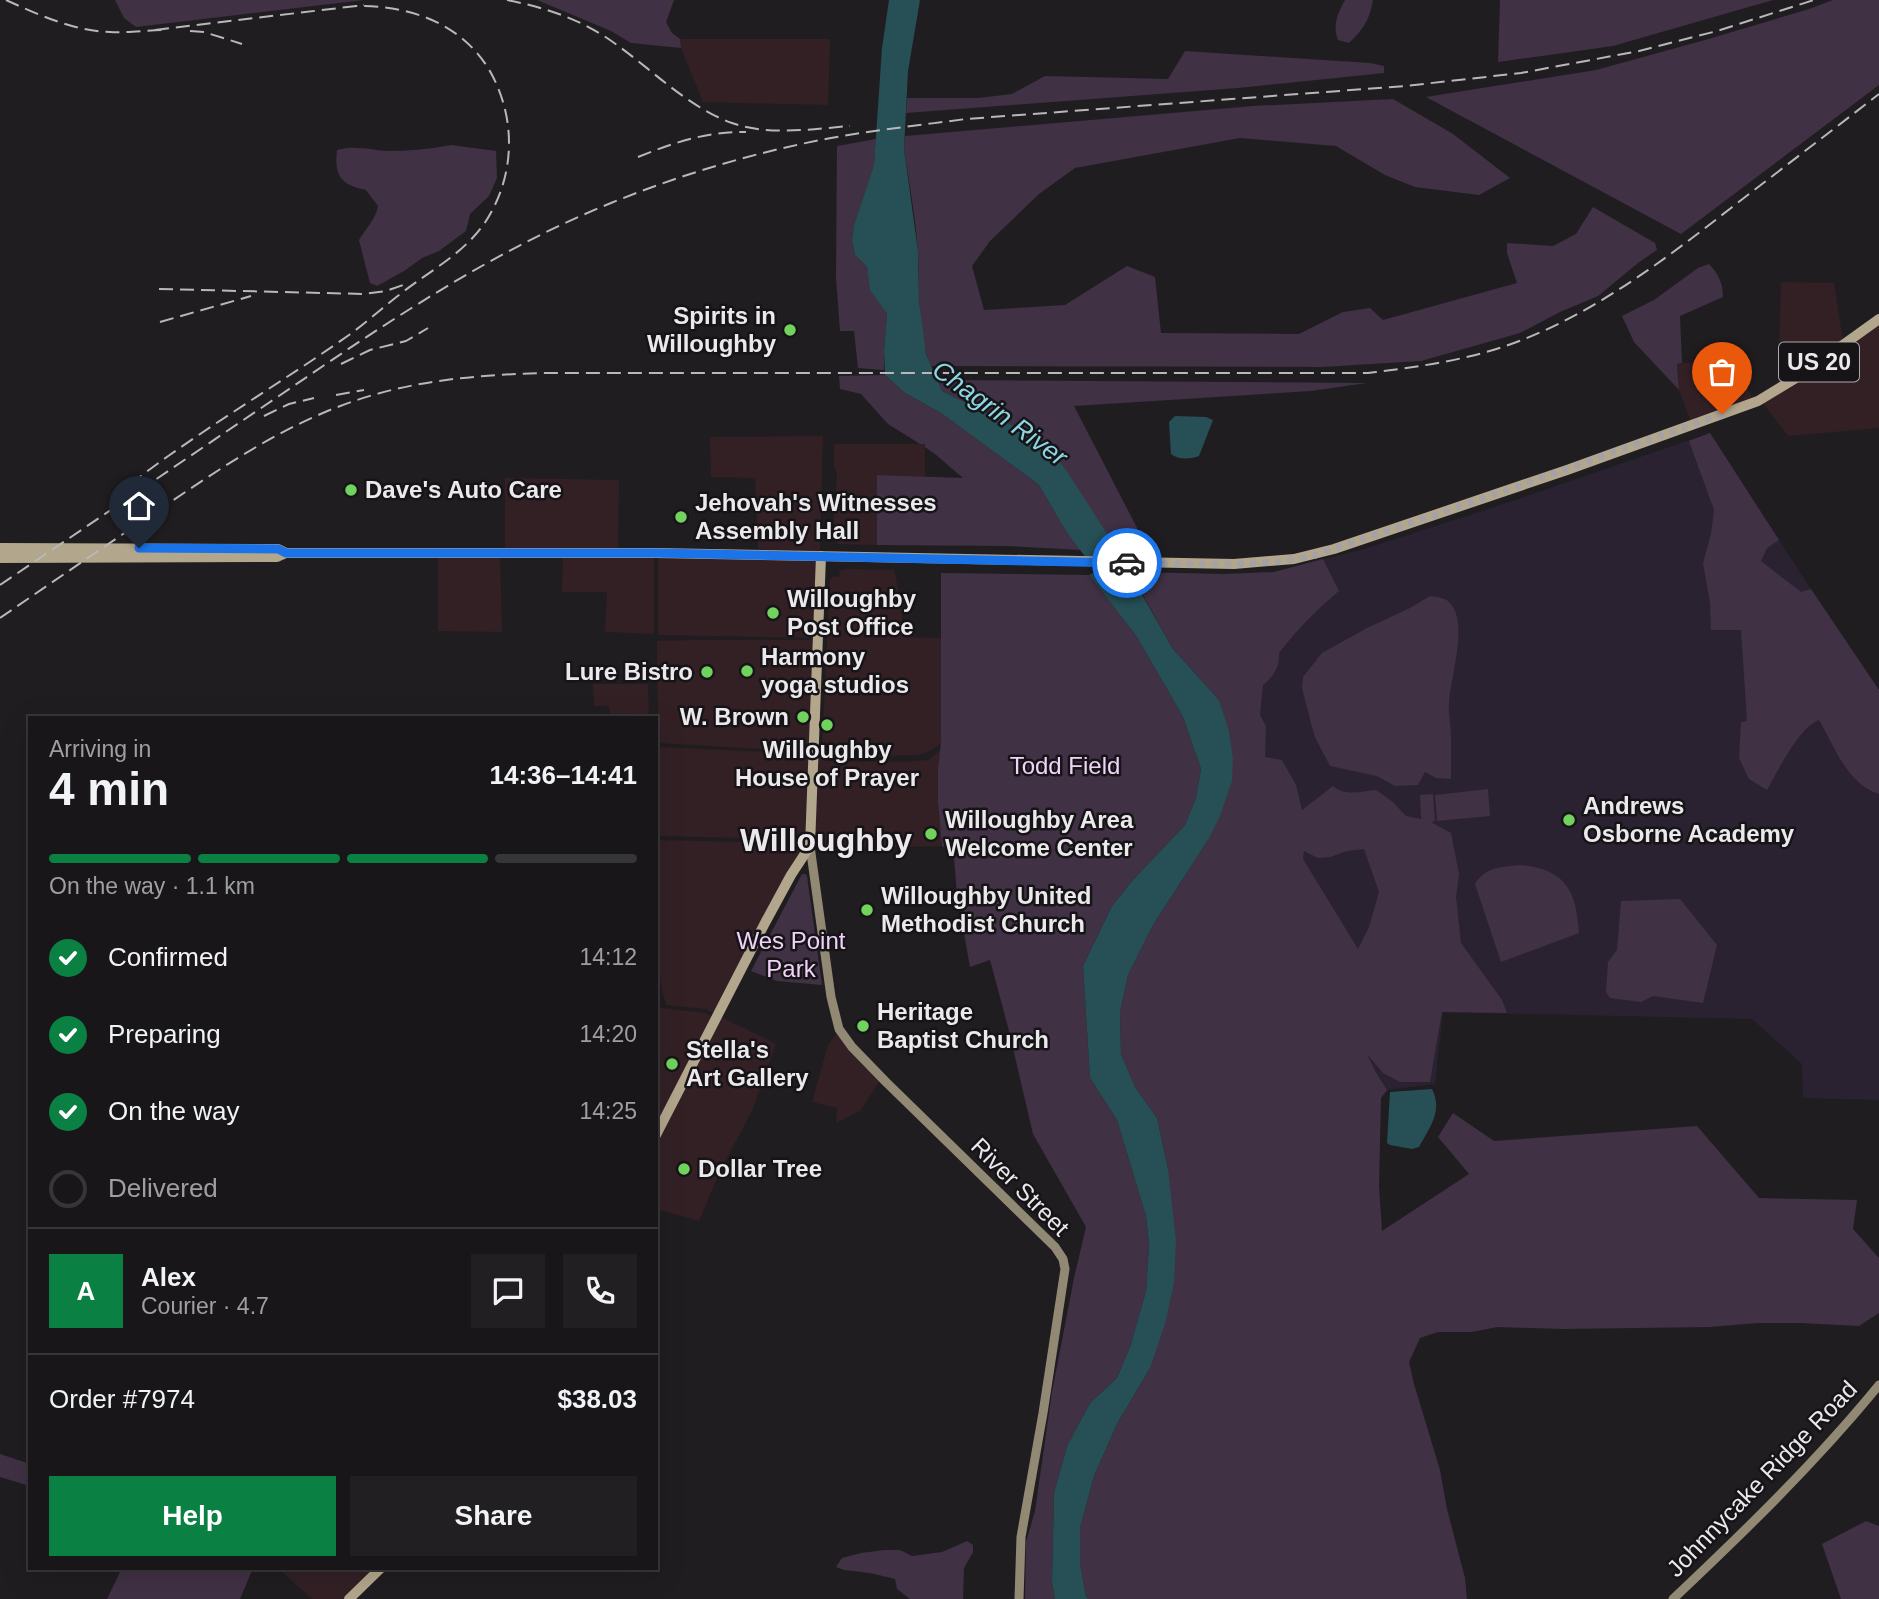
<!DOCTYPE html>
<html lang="en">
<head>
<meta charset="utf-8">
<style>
  body { margin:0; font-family:Arial,sans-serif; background:#211f22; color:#f1f3f6; height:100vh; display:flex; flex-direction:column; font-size:26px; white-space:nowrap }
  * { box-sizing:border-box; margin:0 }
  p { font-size:23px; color:#9f9fa2 }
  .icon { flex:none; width:38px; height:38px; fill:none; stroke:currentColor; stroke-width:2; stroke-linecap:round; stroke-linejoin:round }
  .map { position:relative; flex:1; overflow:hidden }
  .drawer { position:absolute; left:28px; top:716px; width:630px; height:854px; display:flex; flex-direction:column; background:#181619; border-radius:0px; box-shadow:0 7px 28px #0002,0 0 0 2px #363538 }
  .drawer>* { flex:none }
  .pin { position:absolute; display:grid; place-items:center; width:60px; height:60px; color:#fff; margin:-72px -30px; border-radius:50% 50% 50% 0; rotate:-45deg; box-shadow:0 0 7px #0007 }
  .pin .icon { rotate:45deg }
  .courier { position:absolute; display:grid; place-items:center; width:70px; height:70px; margin:-35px; border:5px solid #1a73e8; border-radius:50%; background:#fff; color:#222; box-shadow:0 2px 9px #0007 }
  .head em { font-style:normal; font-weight:600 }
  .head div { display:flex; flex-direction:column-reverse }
  .head { display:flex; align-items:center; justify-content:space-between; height:119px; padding:0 21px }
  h1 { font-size:46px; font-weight:600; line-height:52px }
  .bar { display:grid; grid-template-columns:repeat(4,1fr); gap:10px 7px; align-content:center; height:84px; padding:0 21px }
  .bar i { height:9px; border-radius:5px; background:#363538 }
  .bar .active { background:#0b8043 }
  .bar p { grid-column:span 4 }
  .line { display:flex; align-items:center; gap:18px; padding:0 21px; border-top:2px solid #363538 }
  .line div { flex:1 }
  .round { display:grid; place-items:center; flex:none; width:74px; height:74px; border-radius:0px; background:#211f22 }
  ol { padding:0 21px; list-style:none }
  li { display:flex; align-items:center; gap:21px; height:77px }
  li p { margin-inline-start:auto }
  li .icon { padding:7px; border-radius:50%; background:#0b8043; color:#fff; stroke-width:4 }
  li:last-child { color:#9f9fa2 }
  li i { width:38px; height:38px; border:4px solid #363538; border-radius:50% }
  .primary-button { display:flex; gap:14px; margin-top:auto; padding:14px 21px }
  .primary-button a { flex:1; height:80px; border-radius:0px; background:#0b8043; color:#fff; font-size:28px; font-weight:600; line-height:80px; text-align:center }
  .primary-button a+a { background:#211f22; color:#f1f3f6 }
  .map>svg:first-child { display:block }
  .commercial { fill:#322025 }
  .education { fill:#2a2231 }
  .green { fill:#403144; fill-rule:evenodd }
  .water { fill:#264f56 }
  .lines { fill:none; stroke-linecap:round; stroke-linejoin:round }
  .secondary { stroke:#928974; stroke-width:9 }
  .primary { stroke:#b2a78c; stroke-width:10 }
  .rail { stroke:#bab7bb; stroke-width:2; stroke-dasharray:14 7; stroke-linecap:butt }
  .done { stroke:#a4a2a5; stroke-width:7; stroke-dasharray:0 12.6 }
  .route { stroke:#1a73e8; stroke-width:9 }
  .poi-dot { fill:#71d35e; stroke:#171418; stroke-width:2.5 }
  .labels { text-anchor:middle; stroke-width:5; stroke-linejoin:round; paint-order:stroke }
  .shield { fill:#171418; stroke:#aba9ac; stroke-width:2 }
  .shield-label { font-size:23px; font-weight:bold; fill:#ebe9ec }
  .poi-label { font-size:24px; font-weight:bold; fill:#ebe9ec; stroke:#171418; text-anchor:start }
  .park-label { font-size:24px; fill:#f1d2f9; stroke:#171418 }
  .street-label { font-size:24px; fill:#ebe9ec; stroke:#171418 }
  .water-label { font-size:26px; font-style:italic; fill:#8bd6e3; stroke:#171418 }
  .district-label { font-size:32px; font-weight:bold; fill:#ebe9ec; stroke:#171418 }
</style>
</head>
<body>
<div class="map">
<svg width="1879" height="1599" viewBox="0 0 1879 1599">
  <rect width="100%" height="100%" fill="#201d21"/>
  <g class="commercial">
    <path d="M 680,39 L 830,39 L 828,105 L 703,102 L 681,48 Z"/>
    <path d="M 1781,282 L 1834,283 L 1843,342 L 1778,386 Z"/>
    <path d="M 1879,321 L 1879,428 L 1788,436 L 1763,403 Z"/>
    <path d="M 1736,358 L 1738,371 L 1752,397 L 1691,422 L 1679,390 L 1677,364 Z"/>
    <path d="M 823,436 L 820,553 L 758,549 L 755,478 L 711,477 L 710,437 Z"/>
    <path d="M 834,444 L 925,444 L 925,477 L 877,475 L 877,545 L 838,544 L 833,537 L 837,473 L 834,468 Z"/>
    <path d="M 505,478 L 619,480 L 618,551 L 505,550 Z"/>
    <path d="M 654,555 L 654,634 L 605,632 L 607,592 L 562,592 L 563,556 Z"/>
    <path d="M 658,556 L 819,558 L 816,638 L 658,635 Z"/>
    <path d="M 438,558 L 500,558 L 502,632 L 438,631 Z"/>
    <path d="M 844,569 L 894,570 L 902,607 L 902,637 L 941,638 L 941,743 L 930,751 L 918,755 L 884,756 L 863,753 L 825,754 L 822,749 L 830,579 L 834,576 L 839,577 L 840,574 L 839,571 Z"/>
    <path d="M 697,640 L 816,640 L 813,752 L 658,743 L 657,641 Z"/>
    <path d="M 593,684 L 648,684 L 649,717 L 610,717 L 609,706 L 594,706 Z"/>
    <path d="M 657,747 L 812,754 L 809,841 L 805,843 L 790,839 L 659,836 Z"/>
    <path d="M 940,751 L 938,770 L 938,803 L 942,846 L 858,848 L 811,845 L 816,755 L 827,761 L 901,762 L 928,760 Z"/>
    <path d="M 658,840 L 791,843 L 805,847 L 716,1014 L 706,1009 L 666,1005 L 662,991 L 659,973 Z"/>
    <path d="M 656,1007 L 705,1013 L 715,1017 L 656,1130 Z"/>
    <path d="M 719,1016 L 776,1044 L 752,1111 L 720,1171 L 699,1221 L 656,1209 L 656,1138 Z"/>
    <path d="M 839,1031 L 880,1080 L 861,1110 L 836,1123 L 837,1108 L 812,1102 L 828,1045 Z"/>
    <path d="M 278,1568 L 375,1568 L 344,1599 L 312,1599 Z"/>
  </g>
  <path class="education" d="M 1710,433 L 1823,608 L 1879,690 L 1879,1100 L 1803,1098 L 1802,1064 L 1752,1019 L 1443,1012 L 1435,1084 L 1388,1090 L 1372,1107 L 1317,1007 L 1225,574 L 1274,572 L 1364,549 L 1504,504 Z"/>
  <g class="green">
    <path d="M 115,0 L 364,0 L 136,27 L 124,18 Z"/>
    <path d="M 537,0 L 674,0 L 666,22 L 672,33 L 680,39 L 681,48 L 631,43 L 611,31 Z"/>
    <path d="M 1345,0 L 1373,0 C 1369,21 1364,28 1349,43 L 1338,40 C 1332,25 1338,13 1345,0 Z"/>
    <path d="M 1500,0 L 1773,0 L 1613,46 L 1498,62 Z"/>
    <path d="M 1833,0 L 1879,0 L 1879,85 L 1681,234 L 1426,97 L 1596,70 L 1705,40 L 1809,9 Z"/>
    <path d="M 1185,51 L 1370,63 L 1384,66 L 1384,73 L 1238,88 L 906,113 L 907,98 L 978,98 L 1012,94 L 1045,76 L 1168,79 Z"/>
    <path d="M 1393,99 L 1453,134 L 1510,178 L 1479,195 L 1415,187 L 1385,175 L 1336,146 L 1240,138 L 1075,168 L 1039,194 L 990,241 L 972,266 L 984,310 L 1065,305 L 1127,266 L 1155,277 L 1161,333 L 1299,334 L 1343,312 L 1370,308 L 1383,320 L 1517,283 L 1507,253 L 1507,243 L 1553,246 L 1576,234 L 1593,207 L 1655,243 L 1657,250 L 1638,263 L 1598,296 L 1560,312 L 1520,333 L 1421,361 L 1322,367 L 931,366 C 916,333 920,289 918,253 C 916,218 909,183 904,149 L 905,136 L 1253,106 Z"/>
    <path d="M 876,139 L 874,166 L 854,225 L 852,240 L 855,255 L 867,267 L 871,290 L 887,314 L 884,349 L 884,370 L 858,368 L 854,331 L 840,331 L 836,278 L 837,146 Z"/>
    <path d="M 451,145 L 496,151 L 497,178 L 489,196 L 470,214 L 466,231 L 439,251 L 422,258 L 404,271 L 377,286 L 370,283 L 359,240 C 366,228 376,219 378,206 L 366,190 C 341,185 334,176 337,150 C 355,145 370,150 388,151 C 409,151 430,149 451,145 Z"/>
    <path d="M 1709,264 C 1718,273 1723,283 1723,297 L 1680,316 L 1682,363 L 1677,364 L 1679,390 L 1634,342 L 1622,316 L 1654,300 L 1698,268 Z"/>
    <path d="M 885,375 L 905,393 L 941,413 L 1039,485 L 1065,530 L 1081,550 L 1008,546 L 877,545 L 877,475 L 963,478 L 935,454 L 925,447 L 925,444 L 920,444 L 888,424 L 861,394 L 840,389 L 839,376 Z"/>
    <path d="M 937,380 L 1367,383 L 1311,391 L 1074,406 L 1149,551 L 1117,551 L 1108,535 L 1043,440 L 942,391 Z"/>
    <path d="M 1710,433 L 1779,540 L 1767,548 L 1761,561 L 1801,592 L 1811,589 L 1879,690 L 1879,794 C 1847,784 1835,747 1819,720 C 1799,727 1778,771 1767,790 L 1749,779 L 1739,758 L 1741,722 L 1747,721 L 1741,630 L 1711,630 L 1710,603 L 1703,563 L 1711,534 L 1714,510 L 1689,441 Z"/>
    <path d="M 1323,559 L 1339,591 C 1316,610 1297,630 1279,653 C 1280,667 1273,677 1263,685 L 1260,715 L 1266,726 L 1265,757 L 1282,760 L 1296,785 L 1302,810 L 1333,786 C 1345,797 1362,791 1376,790 L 1393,802 L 1406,816 L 1421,819 L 1420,795 L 1433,794 L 1435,821 L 1431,822 L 1451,833 L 1459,874 L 1456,897 L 1461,943 L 1502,1000 L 1507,1013 L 1442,1012 L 1430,1082 L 1400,1082 L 1383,1073 L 1367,1054 L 1375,1071 L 1387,1090 L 1381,1098 L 1379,1186 L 1382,1231 L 1469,1174 L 1438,1137 L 1453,1113 L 1494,1141 L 1697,1126 L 1759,1198 L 1857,1200 L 1853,1229 L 1879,1258 L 1879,1313 L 1859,1326 L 1801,1323 L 1758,1323 L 1710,1327 L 1562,1329 L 1497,1327 L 1472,1332 L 1438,1332 L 1420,1338 L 1409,1362 L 1414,1384 L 1440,1470 L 1447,1509 L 1465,1578 L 1467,1599 L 1089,1599 L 1086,1597 L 1080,1563 L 1080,1528 L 1094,1476 L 1117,1424 L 1150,1368 L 1168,1169 L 1157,1118 L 1135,1087 L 1121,1054 L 1120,1012 L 1128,975 L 1153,925 L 1208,840 L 1219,700 L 1173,649 L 1130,572 L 1225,574 L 1274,572 ZM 1364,849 L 1379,892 L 1369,927 L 1358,949 L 1303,859 L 1304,851 L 1318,858 L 1330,857 L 1347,851 Z"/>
    <path d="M 941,573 L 1089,575 L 1137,637 L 1167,689 L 1183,717 L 1201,769 L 1196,798 L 1185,825 L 1132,881 L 1112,906 L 1083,966 L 1090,1078 L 1117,1120 L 1146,1216 L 1149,1245 L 1146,1291 L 1130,1347 L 1117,1378 L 1090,1403 L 1067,1446 L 1054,1493 L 1052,1582 L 1055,1599 L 1025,1599 L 1026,1542 L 1035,1511 L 1052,1392 L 1074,1278 L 1086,1227 L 1033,1134 L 1008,1027 L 990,960 L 970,967 L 957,894 L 954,858 L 948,849 L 942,846 L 938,803 L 938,770 L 941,741 Z"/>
    <path d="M 1430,596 C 1437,597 1445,597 1450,603 C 1469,623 1450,678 1449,703 C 1448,714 1451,725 1451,736 C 1451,750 1451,765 1451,779 L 1436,778 L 1425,772 L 1418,785 L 1395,786 L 1377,776 L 1330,766 L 1315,737 L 1312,727 L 1302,688 L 1303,677 L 1322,653 L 1367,628 L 1410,608 Z"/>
    <path d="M 1488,789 L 1490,816 L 1437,821 L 1435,795 Z"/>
    <path d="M 1521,865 C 1566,870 1576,890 1579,933 L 1501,962 L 1475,884 C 1486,866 1503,867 1521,865 Z"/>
    <path d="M 802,874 L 805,874 L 807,876 L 822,985 L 777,981 L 751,971 Z"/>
    <path d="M 1680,899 L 1717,945 L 1703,1003 L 1653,996 L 1641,1002 L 1610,998 L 1606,992 L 1608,962 L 1617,950 L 1621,901 Z"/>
    <path d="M 0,1454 L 30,1464 L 30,1486 L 0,1477 Z"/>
    <path d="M 1866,1521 L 1879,1526 L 1879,1599 L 1841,1599 L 1822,1544 Z"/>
    <path d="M 967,1541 L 973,1545 L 973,1552 L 964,1568 L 963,1599 L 910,1599 L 897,1589 L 895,1579 L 870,1573 L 844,1570 L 836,1567 L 842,1558 L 861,1553 L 885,1550 L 900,1550 L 912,1556 L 942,1552 Z"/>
    <path d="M 122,1568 L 253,1568 L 240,1599 L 107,1599 Z"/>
  </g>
  <g class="water">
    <path d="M 889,0 L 920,0 L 908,71 L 904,149 L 918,251 L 919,301 L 926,354 L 942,391 L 1043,440 L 1066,470 L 1108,535 L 1173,649 L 1219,700 L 1229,731 L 1233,759 L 1232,781 L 1220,816 L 1208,840 L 1153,925 L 1128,975 L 1120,1012 L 1121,1054 L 1135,1087 L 1157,1118 L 1168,1169 L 1176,1241 L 1174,1283 L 1165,1324 L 1150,1368 L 1117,1424 L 1094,1476 L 1080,1528 L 1080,1563 L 1086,1597 L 1089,1599 L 1055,1599 L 1052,1582 L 1054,1493 L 1067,1446 L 1090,1403 L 1117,1378 L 1130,1347 L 1146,1291 L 1149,1245 L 1146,1216 L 1117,1120 L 1090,1078 L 1083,966 L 1112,906 L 1132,881 L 1185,825 L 1196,798 L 1201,769 L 1183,717 L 1167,689 L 1137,637 L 1089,575 L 1096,571 L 1065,530 L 1039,485 L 941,413 L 905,393 L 885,375 L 884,349 L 887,314 L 870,290 L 867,267 L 855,255 L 852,240 L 854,225 L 874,165 L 882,48 Z"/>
    <path d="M 1175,416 L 1206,417 L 1213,420 L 1199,456 C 1192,459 1178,460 1171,454 L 1169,422 Z"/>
    <path d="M 1432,1089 C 1443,1111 1430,1127 1419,1147 L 1412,1149 L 1390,1145 L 1387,1143 L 1390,1092 Z"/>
  </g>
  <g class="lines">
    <g class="secondary">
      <path d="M 810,846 L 831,997 L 839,1029 L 852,1047 L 886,1082 L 1055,1247 L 1063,1259 L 1065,1269 L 1043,1413 L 1021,1537 L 1019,1599"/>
      <path d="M 1673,1599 C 1745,1531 1816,1462 1879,1385"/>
    </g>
    <g class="primary">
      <path d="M 0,548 L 278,549 L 286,553"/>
      <path d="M 0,558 L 277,557 L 286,553 L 656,553 L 1234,564 L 1294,559 L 1334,549 L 1567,470 L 1758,401 L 1801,375 L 1879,319"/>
      <path d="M 656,1135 L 766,921 L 791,875 L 810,846 L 821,556"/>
      <path d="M 349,1599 L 381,1568"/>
    </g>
    <g class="rail">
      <path d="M 6,0 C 39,15 74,31 110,32 C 128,33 147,30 165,30"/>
      <path d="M 507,0 C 543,7 577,18 607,38 C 649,66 685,106 732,123 C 769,136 812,129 850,126"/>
      <path d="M 155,30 L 364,5"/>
      <path d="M 190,31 L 204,32 L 242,44"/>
      <path d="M 638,157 C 673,143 707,131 746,132"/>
      <path d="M 159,289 L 364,294 L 386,291 L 406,284"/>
      <path d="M 160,322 L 251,296"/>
      <path d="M 341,364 L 370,350 L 406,341 L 428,328"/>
      <path d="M 336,395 L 364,390"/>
      <path d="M 264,416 L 289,404 L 314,398"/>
      <path d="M 114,497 C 188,437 271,390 349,335 C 367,322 382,308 399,295 C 429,271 462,255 484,224 C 515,178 517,121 491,73 C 463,23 409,5 355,6"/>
      <path d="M 0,585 C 92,523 184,460 276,398 C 383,325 490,252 611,203 C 682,174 756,152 831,138 C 876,130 921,125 966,119 L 1405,86 L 1521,73 L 1639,51 L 1717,31 L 1814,0"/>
      <path d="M 0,618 C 54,581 108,544 163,507 C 230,462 294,418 373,395 C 428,379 483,375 541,373 L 1368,373 C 1418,367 1468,360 1514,343 C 1595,313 1664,260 1731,208 C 1780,170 1830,132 1879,94"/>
    </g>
  </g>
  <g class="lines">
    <path class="done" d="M 1127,563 C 1189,563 1253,569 1315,555 L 1450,510 L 1722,414"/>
    <path class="route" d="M 139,548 L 278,549 L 286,553 L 656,553 L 1127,563"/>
  </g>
  <g class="poi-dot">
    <circle cx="790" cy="330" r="7"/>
    <circle cx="351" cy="490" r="7"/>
    <circle cx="681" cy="517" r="7"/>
    <circle cx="773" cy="613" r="7"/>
    <circle cx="747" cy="671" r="7"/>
    <circle cx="707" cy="672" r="7"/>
    <circle cx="803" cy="717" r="7"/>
    <circle cx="827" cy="725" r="7"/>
    <circle cx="1569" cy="820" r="7"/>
    <circle cx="931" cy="834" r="7"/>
    <circle cx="867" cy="910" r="7"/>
    <circle cx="863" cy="1026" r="7"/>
    <circle cx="672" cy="1064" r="7"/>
    <circle cx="684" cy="1169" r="7"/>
  </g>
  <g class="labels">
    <rect class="shield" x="1779" y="342.5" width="80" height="39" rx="5"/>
    <g class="shield-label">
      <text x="1819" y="370">US 20</text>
    </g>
    <g class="poi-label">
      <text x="776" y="324" text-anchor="end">Spirits in<tspan x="776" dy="28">Willoughby</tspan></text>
      <text x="365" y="498">Dave's Auto Care</text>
      <text x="695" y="511">Jehovah's Witnesses<tspan x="695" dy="28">Assembly Hall</tspan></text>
      <text x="787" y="607">Willoughby<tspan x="787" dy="28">Post Office</tspan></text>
      <text x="761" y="665">Harmony<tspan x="761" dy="28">yoga studios</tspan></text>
      <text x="693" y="680" text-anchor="end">Lure Bistro</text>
      <text x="789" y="725" text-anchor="end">W. Brown</text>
      <text x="827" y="758" text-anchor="middle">Willoughby<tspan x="827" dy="28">House of Prayer</tspan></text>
      <text x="1583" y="814">Andrews<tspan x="1583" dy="28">Osborne Academy</tspan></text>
      <text x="945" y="828">Willoughby Area<tspan x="945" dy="28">Welcome Center</tspan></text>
      <text x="881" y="904">Willoughby United<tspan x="881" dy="28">Methodist Church</tspan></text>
      <text x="877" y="1020">Heritage<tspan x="877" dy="28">Baptist Church</tspan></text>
      <text x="686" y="1058">Stella's<tspan x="686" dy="28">Art Gallery</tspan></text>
      <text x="698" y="1177">Dollar Tree</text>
    </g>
    <g class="park-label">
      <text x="1065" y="774">Todd Field</text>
      <text x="791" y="949">Wes Point<tspan x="791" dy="28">Park</tspan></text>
    </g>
    <g class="street-label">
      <text transform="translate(1020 1187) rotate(45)" y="8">River Street</text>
      <text transform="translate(1762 1479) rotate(-46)" y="8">Johnnycake Ridge Road</text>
    </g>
    <g class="water-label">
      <text transform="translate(1000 413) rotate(36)" y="9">Chagrin River</text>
    </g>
    <g class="district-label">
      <text x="826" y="851">Willoughby</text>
    </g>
  </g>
</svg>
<div class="pin" style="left:1722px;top:414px;background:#ea580c"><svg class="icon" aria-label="bag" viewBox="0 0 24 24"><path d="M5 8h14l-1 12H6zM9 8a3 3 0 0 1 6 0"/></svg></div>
<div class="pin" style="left:139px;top:548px;background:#1f2937"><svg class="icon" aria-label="home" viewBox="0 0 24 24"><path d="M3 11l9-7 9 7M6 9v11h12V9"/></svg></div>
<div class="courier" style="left:1127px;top:563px"><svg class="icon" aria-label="car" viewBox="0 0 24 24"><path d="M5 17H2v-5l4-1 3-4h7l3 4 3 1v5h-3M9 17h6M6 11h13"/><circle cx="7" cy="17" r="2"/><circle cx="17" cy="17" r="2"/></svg></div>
<section class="drawer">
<div class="head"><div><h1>4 min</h1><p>Arriving in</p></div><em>14:36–14:41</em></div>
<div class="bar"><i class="active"></i><i class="active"></i><i class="active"></i><i></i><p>On the way · 1.1 km</p></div>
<ol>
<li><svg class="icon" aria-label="check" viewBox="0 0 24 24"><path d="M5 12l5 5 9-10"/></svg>Confirmed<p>14:12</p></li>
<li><svg class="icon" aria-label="check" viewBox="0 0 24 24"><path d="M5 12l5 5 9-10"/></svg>Preparing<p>14:20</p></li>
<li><svg class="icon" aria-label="check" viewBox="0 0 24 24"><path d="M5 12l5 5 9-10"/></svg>On the way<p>14:25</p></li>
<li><i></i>Delivered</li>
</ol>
<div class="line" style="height:126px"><b class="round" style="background:#0b8043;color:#fff">A</b><div><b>Alex</b><p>Courier · 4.7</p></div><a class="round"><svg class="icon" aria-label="chat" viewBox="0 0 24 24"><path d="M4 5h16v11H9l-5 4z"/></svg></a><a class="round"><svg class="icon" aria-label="phone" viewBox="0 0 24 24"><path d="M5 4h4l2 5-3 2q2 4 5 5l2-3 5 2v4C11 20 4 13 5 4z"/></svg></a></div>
<div class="line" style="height:91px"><div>Order #7974</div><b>$38.03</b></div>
<div class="primary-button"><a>Help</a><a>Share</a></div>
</section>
</div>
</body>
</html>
